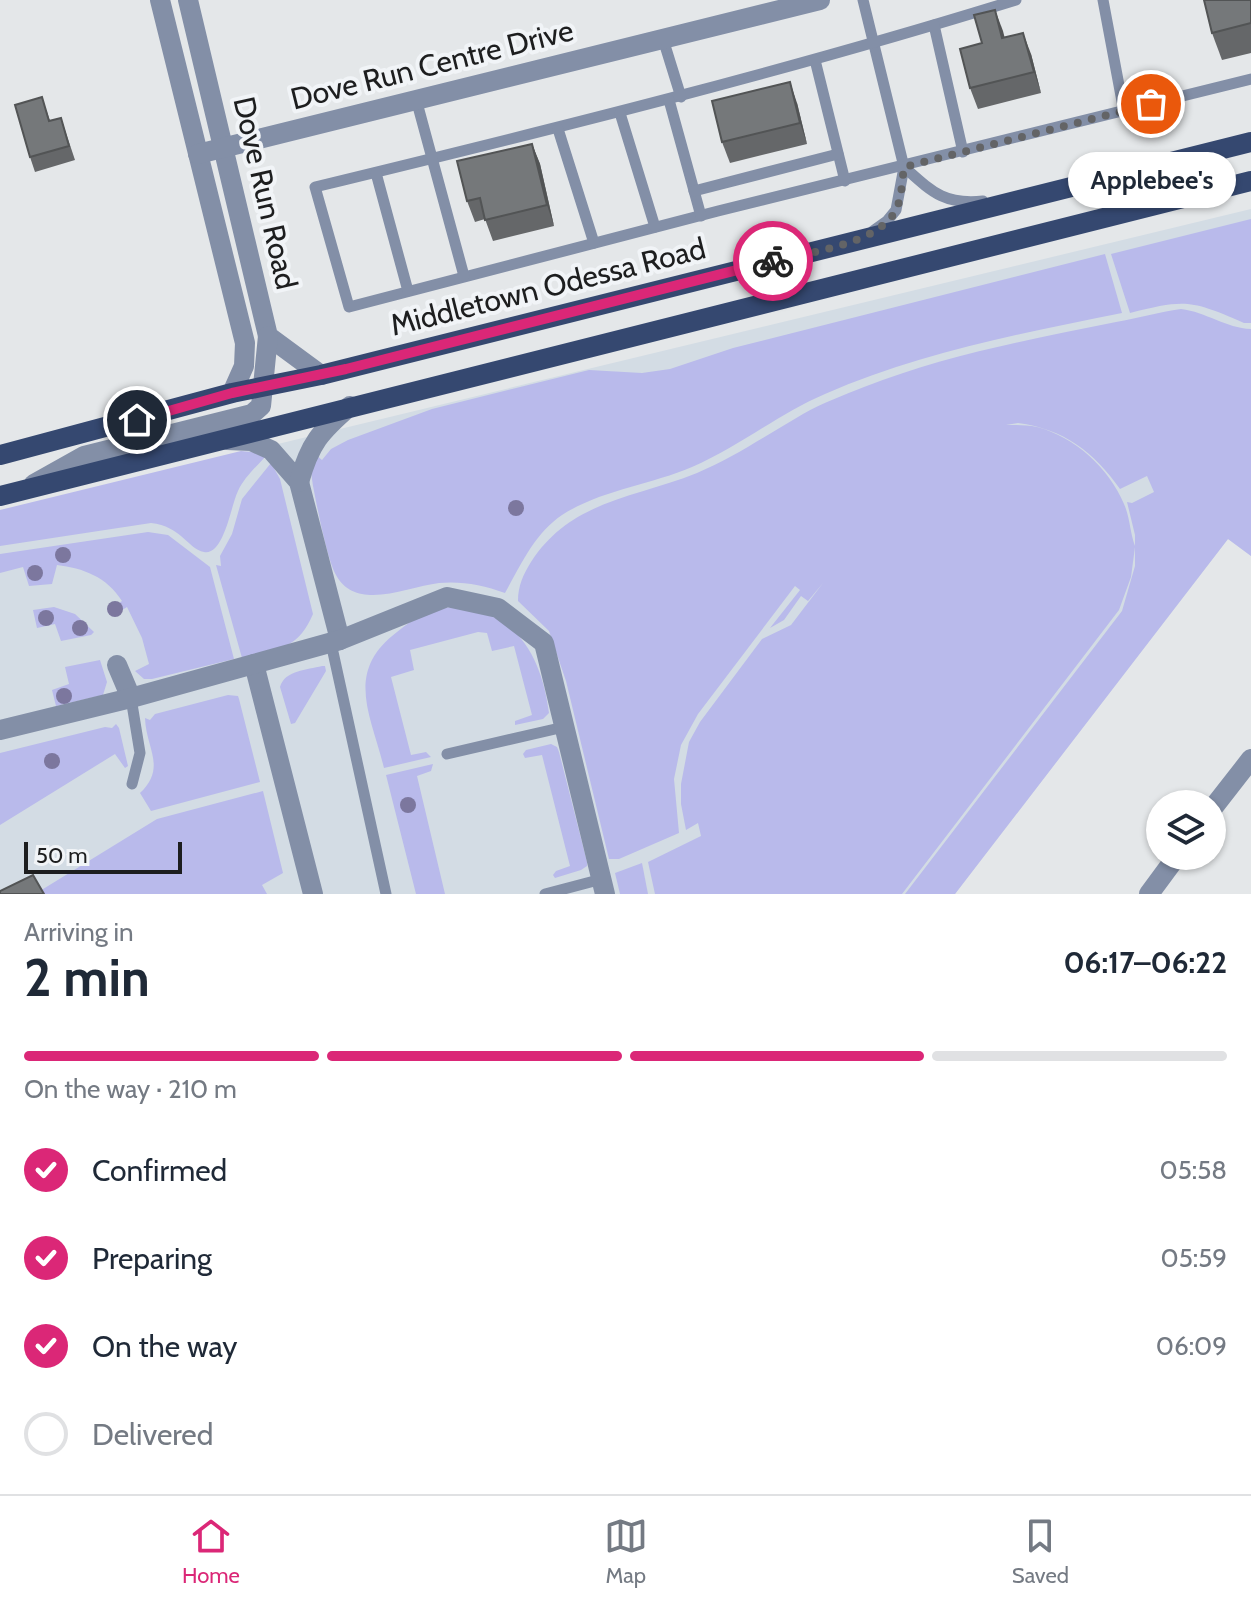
<!DOCTYPE html>
<html lang="en">
<head>
<meta charset="utf-8">
<style>
  body { margin:0; font-family:Cabin,sans-serif; background:#f2f2f3; color:#1f2937; height:100vh; display:flex; flex-direction:column; font-size:30px; white-space:nowrap }
  * { box-sizing:border-box; margin:0 }
  p { font-size:26px; color:#747a83 }
  .icon { flex:none; width:44px; height:44px; fill:none; stroke:currentColor; stroke-width:2; stroke-linecap:round; stroke-linejoin:round }
  .map { position:relative; height:894px; overflow:hidden }
  .side { display:flex; flex-direction:column; background:#fff; flex:1 }
  .side>* { flex:none }
  .tools { position:absolute; left:1146px; top:790px; display:grid; gap:16px }
  .tools a { display:grid; place-items:center; width:80px; height:80px; border-radius:50%; background:#fff; box-shadow:0 2px 6px #0004; font-size:40px }
  .scale { position:absolute; left:24px; bottom:20px; width:158px; box-sizing:border-box; padding-left:8px; border:4px solid #1d1e1f; border-top:0; font-size:22px; line-height:28px; white-space:nowrap; color:#1d1e1f; -webkit-text-stroke:6px #f1f4f7; paint-order:stroke }
  .pin { position:absolute; display:grid; place-items:center; width:68px; height:68px; color:#fff; margin:-34px; border:4px solid #fff; border-radius:50%; box-shadow:0 2px 8px #0007 }
  .courier { position:absolute; display:grid; place-items:center; width:80px; height:80px; margin:-40px; border:6px solid #db2777; border-radius:50%; background:#fff; color:#222; box-shadow:0 2px 10px #0007 }
  .bubble { position:absolute; height:56px; border-radius:28px; background:#fff; box-shadow:0 2px 6px #0004; font-size:26px; font-weight:700; line-height:56px; text-align:center }
  .summary em { font-style:normal; font-weight:700 }
  .summary div { display:flex; flex-direction:column-reverse }
  .summary { display:flex; align-items:center; justify-content:space-between; height:136px; padding:0 24px }
  h1 { font-size:52px; font-weight:700; line-height:60px }
  .bar { display:grid; grid-template-columns:repeat(4,1fr); gap:12px 8px; align-content:center; height:96px; padding:0 24px }
  .bar i { height:10px; border-radius:6px; background:#e0e1e3 }
  .bar .active { background:#db2777 }
  .bar p { grid-column:span 4 }
  ol { padding:0 24px; list-style:none }
  li { display:flex; align-items:center; gap:24px; height:88px }
  li p { margin-inline-start:auto }
  li .icon { padding:8px; border-radius:50%; background:#db2777; color:#fff; stroke-width:4 }
  li:last-child { color:#747a83 }
  li i { width:44px; height:44px; border:4px solid #e0e1e3; border-radius:50% }
  .tabs { display:flex; justify-content:space-around; align-items:center; height:112px; border-top:2px solid #e0e1e3; background:#fff; font-size:22px; color:#747a83 }
  .tabs a { display:grid; justify-items:center; gap:4px }
  .tabs .active { color:#db2777 }
  .map>svg:first-child { display:block }
  .built { fill:#d3dce4 }
  .green { fill:#b9baeb; fill-rule:evenodd }
  .lines { fill:none; stroke-linecap:round; stroke-linejoin:round }
  .lane { stroke:#838fa7; stroke-width:11 }
  .street { stroke:#838fa7; stroke-width:20 }
  .primary { stroke:#354870; stroke-width:20 }
  .tree { fill:#7c779e }
  .wall { fill:#656769 }
  .shaded-wall { fill:#525455 }
  .building { fill:#75787a; stroke:#525455; stroke-width:2 }
  .done { stroke:#636466; stroke-width:8; stroke-dasharray:0 14.4 }
  .route { stroke:#db2777; stroke-width:10 }
  .labels { text-anchor:middle; stroke-width:8; stroke-linejoin:round; paint-order:stroke }
  .street-label { font-size:30px; fill:#1d1e1f; stroke:#f1f4f7 }
</style>
</head>
<body>
<div class="map">
<svg width="1251" height="894" viewBox="0 0 1251 894">
  <rect width="100%" height="100%" fill="#e4e7e9"/>
  <path class="built" d="M 1251,209 L 1251,556 L 1228,539 L 955,894 L 0,894 L 0,511 Z"/>
  <g class="green">
    <path d="M 1251,219 L 1251,323 L 1244,323 C 1191,300 1186,299 1130,313 L 1111,254 Z"/>
    <path d="M 1105,254 L 1122,313 C 1022,333 918,353 825,394 C 778,414 739,447 692,467 C 650,485 601,490 562,515 C 535,533 520,566 505,593 C 483,585 462,581 439,583 C 407,587 356,612 336,575 C 327,559 317,506 313,486 L 311,472 L 316,455 L 322,460 L 331,449 L 348,440 L 432,409 L 589,370 L 642,373 L 670,369 L 733,348 Z"/>
    <path d="M 1181,309 C 1206,312 1226,328 1251,329 L 1251,556 L 1228,539 L 955,894 L 905,894 L 1122,611 L 1135,566 L 1135,547 L 1131,577 L 1119,610 L 902,894 L 655,894 L 648,862 L 701,836 L 698,823 L 686,830 L 681,804 L 681,784 L 689,742 L 700,722 L 762,639 L 791,625 L 823,583 L 808,601 L 801,596 L 784,620 L 770,628 L 800,590 L 795,586 L 698,714 L 681,745 L 674,779 L 679,833 L 619,859 L 609,859 L 566,681 L 549,631 L 518,601 C 518,586 523,575 531,562 C 571,500 635,498 697,473 C 735,457 768,434 803,414 C 822,403 844,395 864,387 C 945,355 1032,339 1116,322 C 1138,318 1159,312 1181,309 ZM 1018,423 C 1064,429 1094,452 1120,489 L 1147,476 L 1154,492 L 1132,503 L 1127,502 L 1135,535 L 1135,546 C 1130,533 1130,517 1124,504 C 1109,468 1075,437 1037,427 C 1027,425 1016,425 1006,425 Z"/>
    <path d="M 241,451 L 260,453 L 265,457 C 255,468 244,478 238,491 C 231,505 224,556 204,552 C 188,549 181,526 151,523 L 0,546 L 0,510 Z"/>
    <path d="M 271,463 L 280,479 L 313,614 C 298,650 276,650 242,658 L 216,565 L 221,566 L 220,556 L 232,534 L 242,499 Z"/>
    <path d="M 148,532 L 168,535 L 210,567 L 234,659 L 152,679 L 144,679 L 135,671 L 149,664 L 142,638 L 127,607 L 114,615 L 109,613 L 109,610 L 122,601 C 107,577 83,568 57,565 L 52,584 L 29,586 L 23,567 L 0,573 L 0,554 Z"/>
    <path d="M 54,607 L 75,614 L 94,632 L 91,635 L 61,641 L 55,624 L 37,628 L 33,610 Z"/>
    <path d="M 453,607 C 465,609 479,610 490,615 C 529,632 544,674 549,713 L 543,719 L 515,725 L 515,721 L 532,715 L 514,646 L 492,651 L 487,633 L 478,632 L 410,650 L 414,670 L 391,677 L 411,755 L 426,752 L 431,757 L 384,768 C 371,715 344,672 397,632 C 414,618 431,608 453,607 Z"/>
    <path d="M 100,660 L 107,682 L 103,695 L 56,706 L 52,690 L 69,684 L 65,667 Z"/>
    <path d="M 322,666 L 325,666 L 326,671 L 295,723 L 291,724 L 280,687 C 285,670 307,670 322,666 Z"/>
    <path d="M 228,695 L 238,696 L 239,699 L 260,782 L 151,811 L 140,793 C 167,767 146,749 145,718 L 150,720 L 155,714 Z"/>
    <path d="M 116,724 L 119,728 L 128,766 L 125,768 L 115,754 L 0,825 L 0,753 L 105,727 L 112,728 Z"/>
    <path d="M 551,744 L 557,747 L 559,752 L 587,862 L 587,866 L 581,870 L 555,878 L 553,875 L 556,871 L 570,866 L 542,755 L 525,758 L 523,754 L 526,750 Z"/>
    <path d="M 433,764 L 431,771 L 417,776 L 445,894 L 416,894 L 386,775 Z"/>
    <path d="M 263,791 L 283,873 L 262,885 L 267,894 L 35,894 L 157,819 Z"/>
    <path d="M 642,863 L 648,894 L 620,894 L 615,873 Z"/>
  </g>
  <g class="lines">
    <g class="lane">
      <path d="M 863,0 L 904,167 L 896,210 L 887,221 L 873,231"/>
      <path d="M 1016,0 C 784,72 550,130 315,187 L 349,307 L 718,211 L 1251,79"/>
      <path d="M 1103,0 L 1124,112"/>
      <path d="M 934,25 L 963,152"/>
      <path d="M 663,39 L 681,97"/>
      <path d="M 815,60 L 845,181"/>
      <path d="M 416,99 L 464,276"/>
      <path d="M 669,100 L 701,216"/>
      <path d="M 620,113 L 655,227"/>
      <path d="M 558,129 L 594,243"/>
      <path d="M 904,167 C 932,192 944,205 983,201"/>
      <path d="M 376,173 L 408,291"/>
      <path d="M 694,191 L 838,154"/>
      <path d="M 331,643 L 386,894"/>
      <path d="M 131,698 L 140,753 L 132,784"/>
      <path d="M 447,754 L 564,727"/>
      <path d="M 545,894 L 602,879"/>
    </g>
    <g class="street">
      <path d="M 160,0 L 245,343 L 244,366 L 232,393"/>
      <path d="M 188,0 L 268,336 L 321,375"/>
      <path d="M 198,154 L 820,0"/>
      <path d="M 227,440 L 251,441 L 271,450 L 299,482 L 340,640"/>
      <path d="M 299,482 C 310,443 320,432 350,406"/>
      <path d="M 34,484 L 84,456 L 252,414 L 261,406 L 268,336"/>
      <path d="M 254,664 L 313,894"/>
      <path d="M 117,665 L 131,698"/>
      <path d="M 0,730 L 131,698 L 340,640 L 447,597 L 498,608 L 544,643 L 605,894"/>
      <path d="M 1212,809 L 1251,759"/>
      <path d="M 1149,894 L 1177,856"/>
    </g>
    <g class="primary">
      <path d="M 0,455 L 232,393 L 321,375 L 1251,142"/>
      <path d="M 0,496 L 1251,181"/>
    </g>
  </g>
  <g class="tree">
    <circle cx="516" cy="508" r="8"/>
    <circle cx="63" cy="555" r="8"/>
    <circle cx="35" cy="573" r="8"/>
    <circle cx="115" cy="609" r="8"/>
    <circle cx="46" cy="618" r="8"/>
    <circle cx="80" cy="628" r="8"/>
    <circle cx="64" cy="696" r="8"/>
    <circle cx="52" cy="761" r="8"/>
    <circle cx="408" cy="805" r="8"/>
  </g>
  <g class="wall">
    <path d="M 1251,0 L 1251,53 L 1222,60 L 1212,33 Z"/>
    <path d="M 995,10 L 1004,38 L 1031,54 L 1041,93 L 978,109 L 970,88 L 982,43 Z"/>
    <path d="M 797,103 L 807,144 L 730,163 L 722,142 Z"/>
    <path d="M 47,112 L 50,121 L 61,118 L 75,160 L 35,172 L 30,157 Z"/>
    <path d="M 532,144 L 540,164 L 554,226 L 493,241 L 485,219 L 475,222 L 467,201 Z"/>
  </g>
  <g class="shaded-wall">
    <path d="M 995,10 L 1003,31 L 1010,59 L 1002,38 Z"/>
    <path d="M 1023,33 L 1031,54 L 1041,93 L 1034,72 Z"/>
    <path d="M 790,82 L 797,103 L 807,144 L 800,123 Z"/>
    <path d="M 532,144 L 540,164 L 554,226 L 547,205 Z"/>
  </g>
  <g class="building">
    <path d="M 1204,0 L 1251,0 L 1251,23 L 1212,33 Z"/>
    <path d="M 995,10 L 1002,38 L 1023,33 L 1034,72 L 970,88 L 960,49 L 982,43 L 974,15 Z"/>
    <path d="M 790,82 L 800,123 L 722,142 L 712,101 Z"/>
    <path d="M 42,97 L 49,121 L 61,118 L 69,146 L 30,157 L 15,105 Z"/>
    <path d="M 532,144 L 547,205 L 485,220 L 480,198 L 467,201 L 457,161 Z"/>
    <path d="M 33,875 L 44,894 L 0,894 L 0,891 Z"/>
  </g>
  <g class="lines">
    <path class="done" d="M 773,261 C 807,253 879,244 896,210 C 902,198 902,180 904,167 L 1151,104"/>
    <path class="route" d="M 137,420 L 232,393 L 346,369 L 773,261"/>
  </g>
  <g class="labels">
    <g class="street-label">
      <text transform="translate(432 65) rotate(-14)" y="10">Dove Run Centre Drive</text>
      <text transform="translate(265 193) rotate(77)" y="10">Dove Run Road</text>
      <text transform="translate(548 287) rotate(-14)" y="10">Middletown Odessa Road</text>
    </g>
  </g>
</svg>
<div class="tools">
<a><svg class="icon" aria-label="layers" viewBox="0 0 24 24"><path d="M12 4l9 5-9 5-9-5zM3 14l9 5 9-5"/></svg></a>
</div>
<div class="scale">50 m</div>
<div class="pin" style="left:1151px;top:104px;background:#ea580c"><svg class="icon" aria-label="bag" viewBox="0 0 24 24"><path d="M5 8h14l-1 12H6zM9 8a3 3 0 0 1 6 0"/></svg></div>
<div class="pin" style="left:137px;top:420px;background:#1f2937"><svg class="icon" aria-label="home" viewBox="0 0 24 24"><path d="M3 11l9-7 9 7M6 9v11h12V9"/></svg></div>
<div class="courier" style="left:773px;top:261px"><svg class="icon" aria-label="bike" viewBox="0 0 24 24"><circle cx="6" cy="16" r="4"/><circle cx="18" cy="16" r="4"/><path d="M6 16l4-8h5l3 8M10 8l3 8H6M13 5h3"/></svg></div>
<div class="bubble" style="left:1068px;top:152px;width:168px">Applebee's</div>
</div>
<section class="side">
<div class="summary"><div><h1>2 min</h1><p>Arriving in</p></div><em>06:17–06:22</em></div>
<div class="bar"><i class="active"></i><i class="active"></i><i class="active"></i><i></i><p>On the way · 210 m</p></div>
<ol>
<li><svg class="icon" aria-label="check" viewBox="0 0 24 24"><path d="M5 12l5 5 9-10"/></svg>Confirmed<p>05:58</p></li>
<li><svg class="icon" aria-label="check" viewBox="0 0 24 24"><path d="M5 12l5 5 9-10"/></svg>Preparing<p>05:59</p></li>
<li><svg class="icon" aria-label="check" viewBox="0 0 24 24"><path d="M5 12l5 5 9-10"/></svg>On the way<p>06:09</p></li>
<li><i></i>Delivered</li>
</ol>
</section>
<nav class="tabs">
<a class="active"><svg class="icon" aria-label="home" viewBox="0 0 24 24"><path d="M3 11l9-7 9 7M6 9v11h12V9"/></svg>Home</a>
<a><svg class="icon" aria-label="map" viewBox="0 0 24 24"><path d="M3 6l6-2 6 2 6-2v14l-6 2-6-2-6 2zM9 4v14M15 6v14"/></svg>Map</a>
<a><svg class="icon" aria-label="saved" viewBox="0 0 24 24"><path d="M7 4h10v16l-5-4-5 4z"/></svg>Saved</a>
</nav>
</body>
</html>
